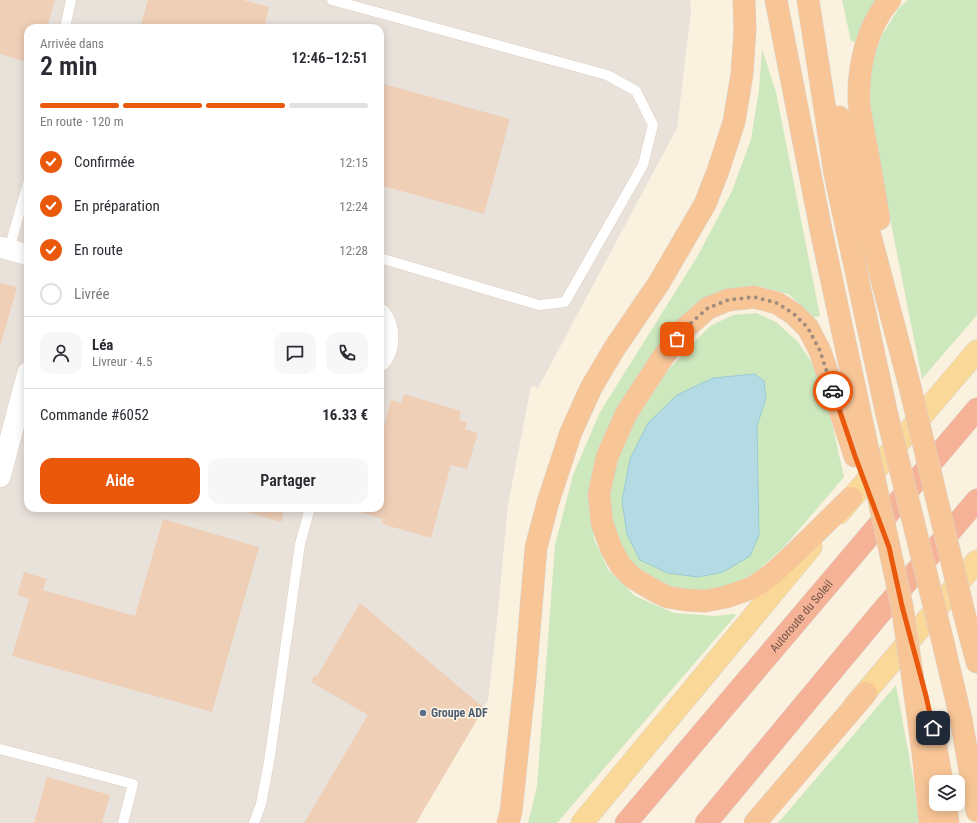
<!DOCTYPE html>
<html lang="fr">
<head>
<meta charset="utf-8">
<style>
  body { margin:0; font-family:"Roboto Condensed",sans-serif; background:#f7f7f7; color:#2b2b33; height:100vh; display:flex; flex-direction:column; font-size:15px; white-space:nowrap }
  * { box-sizing:border-box; margin:0 }
  p { font-size:13px; color:#7c7c81 }
  .icon { flex:none; width:22px; height:22px; fill:none; stroke:currentColor; stroke-width:2; stroke-linecap:round; stroke-linejoin:round }
  .map { position:relative; flex:1; overflow:hidden }
  .drawer { position:absolute; left:24px; top:24px; width:360px; height:488px; display:flex; flex-direction:column; background:#fff; border-radius:12px; box-shadow:0 2px 10px #0003 }
  .drawer>* { flex:none }
  .controls { position:absolute; left:929px; top:775px; display:grid; gap:8px }
  .controls a { display:grid; place-items:center; width:36px; height:36px; border-radius:8px; background:#fff; box-shadow:0 2px 10px #0003; font-size:20px }
  .pin { position:absolute; display:grid; place-items:center; width:34px; height:34px; color:#fff; margin:-17px; border-radius:8px; box-shadow:0 2px 6px #0006 }
  .courier { position:absolute; display:grid; place-items:center; width:40px; height:40px; margin:-20px; border:3px solid #ea580c; border-radius:50%; background:#fff; color:#222; box-shadow:0 1px 5px #0007 }
  .summary em { font-style:normal; font-weight:600 }
  .summary div { display:flex; flex-direction:column-reverse }
  .summary { display:flex; align-items:center; justify-content:space-between; height:68px; padding:0 16px }
  h1 { font-size:26px; font-weight:600; line-height:30px }
  .bar { display:grid; grid-template-columns:repeat(4,1fr); gap:6px 4px; align-content:center; height:48px; padding:0 16px }
  .bar i { height:5px; border-radius:3px; background:#e1e1e2 }
  .bar .selected { background:#ea580c }
  .bar p { grid-column:span 4 }
  .line { display:flex; align-items:center; gap:10px; padding:0 16px; border-top:1px solid #e1e1e2 }
  .line div { flex:1 }
  .round { display:grid; place-items:center; flex:none; width:42px; height:42px; border-radius:12px; background:#f7f7f7 }
  ol { padding:0 16px; list-style:none }
  li { display:flex; align-items:center; gap:12px; height:44px }
  li p { margin-inline-start:auto }
  li .icon { padding:4px; border-radius:50%; background:#ea580c; color:#fff; stroke-width:4 }
  li:last-child { color:#7c7c81 }
  li i { width:22px; height:22px; border:2px solid #e1e1e2; border-radius:50% }
  .button { display:flex; gap:8px; margin-top:auto; padding:8px 16px }
  .button a { flex:1; height:46px; border-radius:12px; background:#ea580c; color:#fff; font-size:16px; font-weight:600; line-height:46px; text-align:center }
  .button a+a { background:#f7f7f7; color:#2b2b33 }
  .map>svg:first-child { display:block }
  .industrial { fill:#e9e2db; fill-rule:evenodd }
  .green { fill:#cee8be }
  .water { fill:#b4dbe4; stroke:#9bcad5 }
  .building { fill:#f0cfb7 }
  .lines { fill:none; stroke-linecap:round; stroke-linejoin:round }
  .service-casing { stroke:#dfcdbb; stroke-width:11 }
  .minor-casing { stroke:#dfcdbb; stroke-width:22 }
  .primary-casing { stroke:#dad3cf; stroke-width:23 }
  .trunk-casing { stroke:#dad3cf; stroke-width:23 }
  .motorway-casing { stroke:#dad3cf; stroke-width:23 }
  .service { stroke:#fff; stroke-width:10 }
  .minor { stroke:#fff; stroke-width:21 }
  .primary { stroke:#fad898; stroke-width:22 }
  .trunk { stroke:#f8c597; stroke-width:22 }
  .motorway { stroke:#f5b296; stroke-width:22 }
  .trunk-bridge-casing { stroke:#dad3cf; stroke-width:23; stroke-linecap:butt }
  .trunk-bridge { stroke:#f8c597; stroke-width:22 }
  .done { stroke:#a18d7d; stroke-width:4; stroke-dasharray:0 7.2 }
  .route { stroke:#ea580c; stroke-width:5 }
  .service-dot { fill:#5c6f8a; stroke:#fff5e4; stroke-width:1.5 }
  .labels { text-anchor:middle; stroke-width:3; stroke-linejoin:round; paint-order:stroke }
  .street-label { font-size:12px; fill:#715748; stroke:#fff5e4 }
  .service-label { font-size:12px; font-weight:bold; fill:#4e5e75; stroke:#fff5e4; text-anchor:start }
</style>
</head>
<body>
<div class="map">
<svg width="977" height="823" viewBox="0 0 977 823">
  <rect width="100%" height="100%" fill="#fbf1df"/>
  <path class="industrial" d="M 0,0 L 690,0 L 691,12 L 677,128 L 538,388 L 531,386 L 508,505 L 497,621 L 488,700 L 416,823 L 0,823 ZM 28,28 L 380,28 L 380,508 L 28,508 Z"/>
  <g class="green">
    <path d="M 842,0 L 879,0 L 856,42 L 851,41 Z"/>
    <path d="M 908,0 L 977,0 L 977,315 L 922,379 L 874,138 L 870,97 L 872,63 L 882,35 L 899,8 Z"/>
    <path d="M 762,49 L 776,92 L 820,316 L 814,317 L 788,294 L 758,286 L 734,289 L 675,329 L 589,501 L 594,539 L 609,571 L 635,596 L 674,613 L 715,616 L 733,614 L 736,615 L 557,823 L 528,823 L 537,786 L 555,545 L 573,475 L 600,412 L 697,257 L 732,191 L 751,139 L 759,90 Z"/>
    <path d="M 756,313 L 776,322 L 798,342 L 816,369 L 829,410 L 844,477 L 785,546 L 755,573 L 730,586 L 703,592 L 675,589 L 644,574 L 624,556 L 614,531 L 610,502 L 614,469 L 636,418 L 668,370 L 710,326 L 733,315 Z"/>
    <path d="M 896,685 L 914,783 L 919,823 L 778,823 Z"/>
  </g>
  <path class="water" d="M 755,374 L 764,381 L 766,398 L 757,426 L 759,535 L 750,556 L 723,572 L 698,577 L 668,573 L 640,560 L 627,534 L 622,501 L 630,459 L 648,423 L 677,395 L 713,378 Z"/>
  <g class="building">
    <path d="M 0,0 L 55,0 L 47,28 L 28,28 L 28,62 L 0,54 Z"/>
    <path d="M 148,0 L 243,0 L 269,7 L 264,28 L 140,28 Z"/>
    <path d="M 380,83 L 510,119 L 484,214 L 380,185 Z"/>
    <path d="M 0,283 L 17,287 L 0,347 Z"/>
    <path d="M 404,394 L 461,411 L 459,420 L 467,422 L 465,429 L 478,433 L 467,469 L 451,465 L 431,538 L 382,524 L 383,519 L 360,512 L 361,508 L 380,508 L 380,441 L 391,400 L 401,403 Z"/>
    <path d="M 234,508 L 285,508 L 281,522 Z"/>
    <path d="M 163,519 L 259,547 L 212,712 L 12,656 L 29,599 L 17,595 L 24,572 L 47,579 L 43,590 L 135,616 Z"/>
    <path d="M 360,603 L 484,708 L 416,823 L 304,823 L 368,715 L 311,682 L 314,675 L 317,676 Z"/>
    <path d="M 47,777 L 110,795 L 102,823 L 34,823 Z"/>
  </g>
  <g class="lines">
    <defs>
      <g id="service">
        <path d="M 332,0 L 607,75 L 636,91 L 653,125 L 643,165 L 565,302 L 539,305 L 380,258"/>
        <path d="M 65,28 L 71,0"/>
        <path d="M 9,249 L 28,183"/>
        <path d="M 0,749 L 133,784 L 123,823"/>
        <path d="M 254,823 L 261,804 L 269,762 L 300,544 L 310,508"/>
      </g>
      <g id="minor">
        <path d="M 0,247 L 28,255"/>
        <path d="M 380,314 C 390,326 391,349 380,361"/>
        <path d="M 0,477 L 28,372"/>
      </g>
      <g id="primary">
        <path d="M 839,513 L 977,351"/>
        <path d="M 854,706 L 977,561"/>
        <path d="M 582,823 L 811,547"/>
      </g>
      <g id="trunk">
        <path d="M 776,0 L 821,230 L 866,441"/>
        <path d="M 808,0 L 835,174 L 887,415"/>
        <path d="M 839,117 L 910,387"/>
        <path d="M 879,219 C 875,195 871,172 867,149 C 864,133 860,117 859,100 C 858,67 867,25 890,0"/>
        <path d="M 851,498 L 792,556 L 771,575 L 752,588 L 726,597 L 705,601 L 686,600 L 668,597 L 657,592 L 633,578 L 621,566 L 611,548 L 602,523 L 599,494 L 607,457 L 626,414 L 663,357 L 683,330 L 708,308 L 728,300 L 754,297 L 777,303 L 794,314 L 808,328 L 820,351 L 855,456"/>
        <path d="M 964,613 L 977,662"/>
        <path d="M 942,638 L 961,719 L 977,811"/>
        <path d="M 912,673 L 923,753 L 930,823"/>
        <path d="M 934,736 L 942,782"/>
        <path d="M 946,804 L 948,823"/>
        <path d="M 508,823 L 511,812 L 525,680 L 536,548 L 548,502 L 571,432 L 591,388 L 614,349 L 659,283 L 705,204 L 718,171 L 734,122 L 742,74 L 745,30 L 744,0"/>
        <path d="M 755,823 L 866,693"/>
      </g>
      <g id="motorway">
        <path id="s1" d="M 626,823 L 977,409"/>
        <path d="M 706,823 L 877,617 L 977,500"/>
      </g>
    </defs>
    <use href="#service" class="service-casing"/>
    <use href="#minor" class="minor-casing"/>
    <use href="#primary" class="primary-casing"/>
    <use href="#trunk" class="trunk-casing"/>
    <use href="#motorway" class="motorway-casing"/>
    <use href="#service" class="service"/>
    <use href="#minor" class="minor"/>
    <use href="#primary" class="primary"/>
    <use href="#trunk" class="trunk"/>
    <use href="#motorway" class="motorway"/>
    <defs>
      <g id="trunk-bridge">
        <path d="M 910,387 L 964,613"/>
        <path d="M 887,415 L 942,638"/>
        <path d="M 866,441 L 902,606 L 912,673"/>
      </g>
    </defs>
    <use href="#trunk-bridge" class="trunk-bridge-casing"/>
    <use href="#trunk-bridge" class="trunk-bridge"/>
  </g>
  <g class="lines">
    <path class="done" d="M 677,339 L 683,330 L 708,308 L 728,300 L 754,297 L 777,303 L 794,314 L 808,328 L 820,351 L 833,391"/>
    <path class="route" d="M 833,391 L 855,456 L 889,547 L 902,606 L 926,696 L 933,728"/>
  </g>
  <circle class="service-dot" cx="423" cy="713" r="4"/>
  <g class="labels">
    <g class="street-label">
      <text dy="4" stroke="none"><textPath href="#s1" startOffset="271">Autoroute du Soleil</textPath></text>
    </g>
    <g class="service-label">
      <text x="431" y="717">Groupe ADF</text>
    </g>
  </g>
</svg>
<div class="controls">
<a><svg class="icon" aria-label="layers" viewBox="0 0 24 24"><path d="M12 4l9 5-9 5-9-5zM3 14l9 5 9-5"/></svg></a>
</div>
<div class="pin" style="left:677px;top:339px;background:#ea580c"><svg class="icon" aria-label="bag" viewBox="0 0 24 24"><path d="M5 8h14l-1 12H6zM9 8a3 3 0 0 1 6 0"/></svg></div>
<div class="pin" style="left:933px;top:728px;background:#1f2937"><svg class="icon" aria-label="home" viewBox="0 0 24 24"><path d="M3 11l9-7 9 7M6 9v11h12V9"/></svg></div>
<div class="courier" style="left:833px;top:391px"><svg class="icon" aria-label="car" viewBox="0 0 24 24"><path d="M5 17H2v-5l4-1 3-4h7l3 4 3 1v5h-3M9 17h6M6 11h13"/><circle cx="7" cy="17" r="2"/><circle cx="17" cy="17" r="2"/></svg></div>
<section class="drawer">
<div class="summary"><div><h1>2 min</h1><p>Arrivée dans</p></div><em>12:46–12:51</em></div>
<div class="bar"><i class="selected"></i><i class="selected"></i><i class="selected"></i><i></i><p>En route · 120 m</p></div>
<ol>
<li><svg class="icon" aria-label="check" viewBox="0 0 24 24"><path d="M5 12l5 5 9-10"/></svg>Confirmée<p>12:15</p></li>
<li><svg class="icon" aria-label="check" viewBox="0 0 24 24"><path d="M5 12l5 5 9-10"/></svg>En préparation<p>12:24</p></li>
<li><svg class="icon" aria-label="check" viewBox="0 0 24 24"><path d="M5 12l5 5 9-10"/></svg>En route<p>12:28</p></li>
<li><i></i>Livrée</li>
</ol>
<div class="line" style="height:72px"><a class="round"><svg class="icon" aria-label="person" viewBox="0 0 24 24"><circle cx="12" cy="8" r="4"/><path d="M4 21q1-7 8-7t8 7"/></svg></a><div><b>Léa</b><p>Livreur · 4.5</p></div><a class="round"><svg class="icon" aria-label="chat" viewBox="0 0 24 24"><path d="M4 5h16v11H9l-5 4z"/></svg></a><a class="round"><svg class="icon" aria-label="phone" viewBox="0 0 24 24"><path d="M5 4h4l2 5-3 2q2 4 5 5l2-3 5 2v4C11 20 4 13 5 4z"/></svg></a></div>
<div class="line" style="height:52px"><div>Commande #6052</div><b>16.33 €</b></div>
<div class="button"><a>Aide</a><a>Partager</a></div>
</section>
</div>
</body>
</html>
